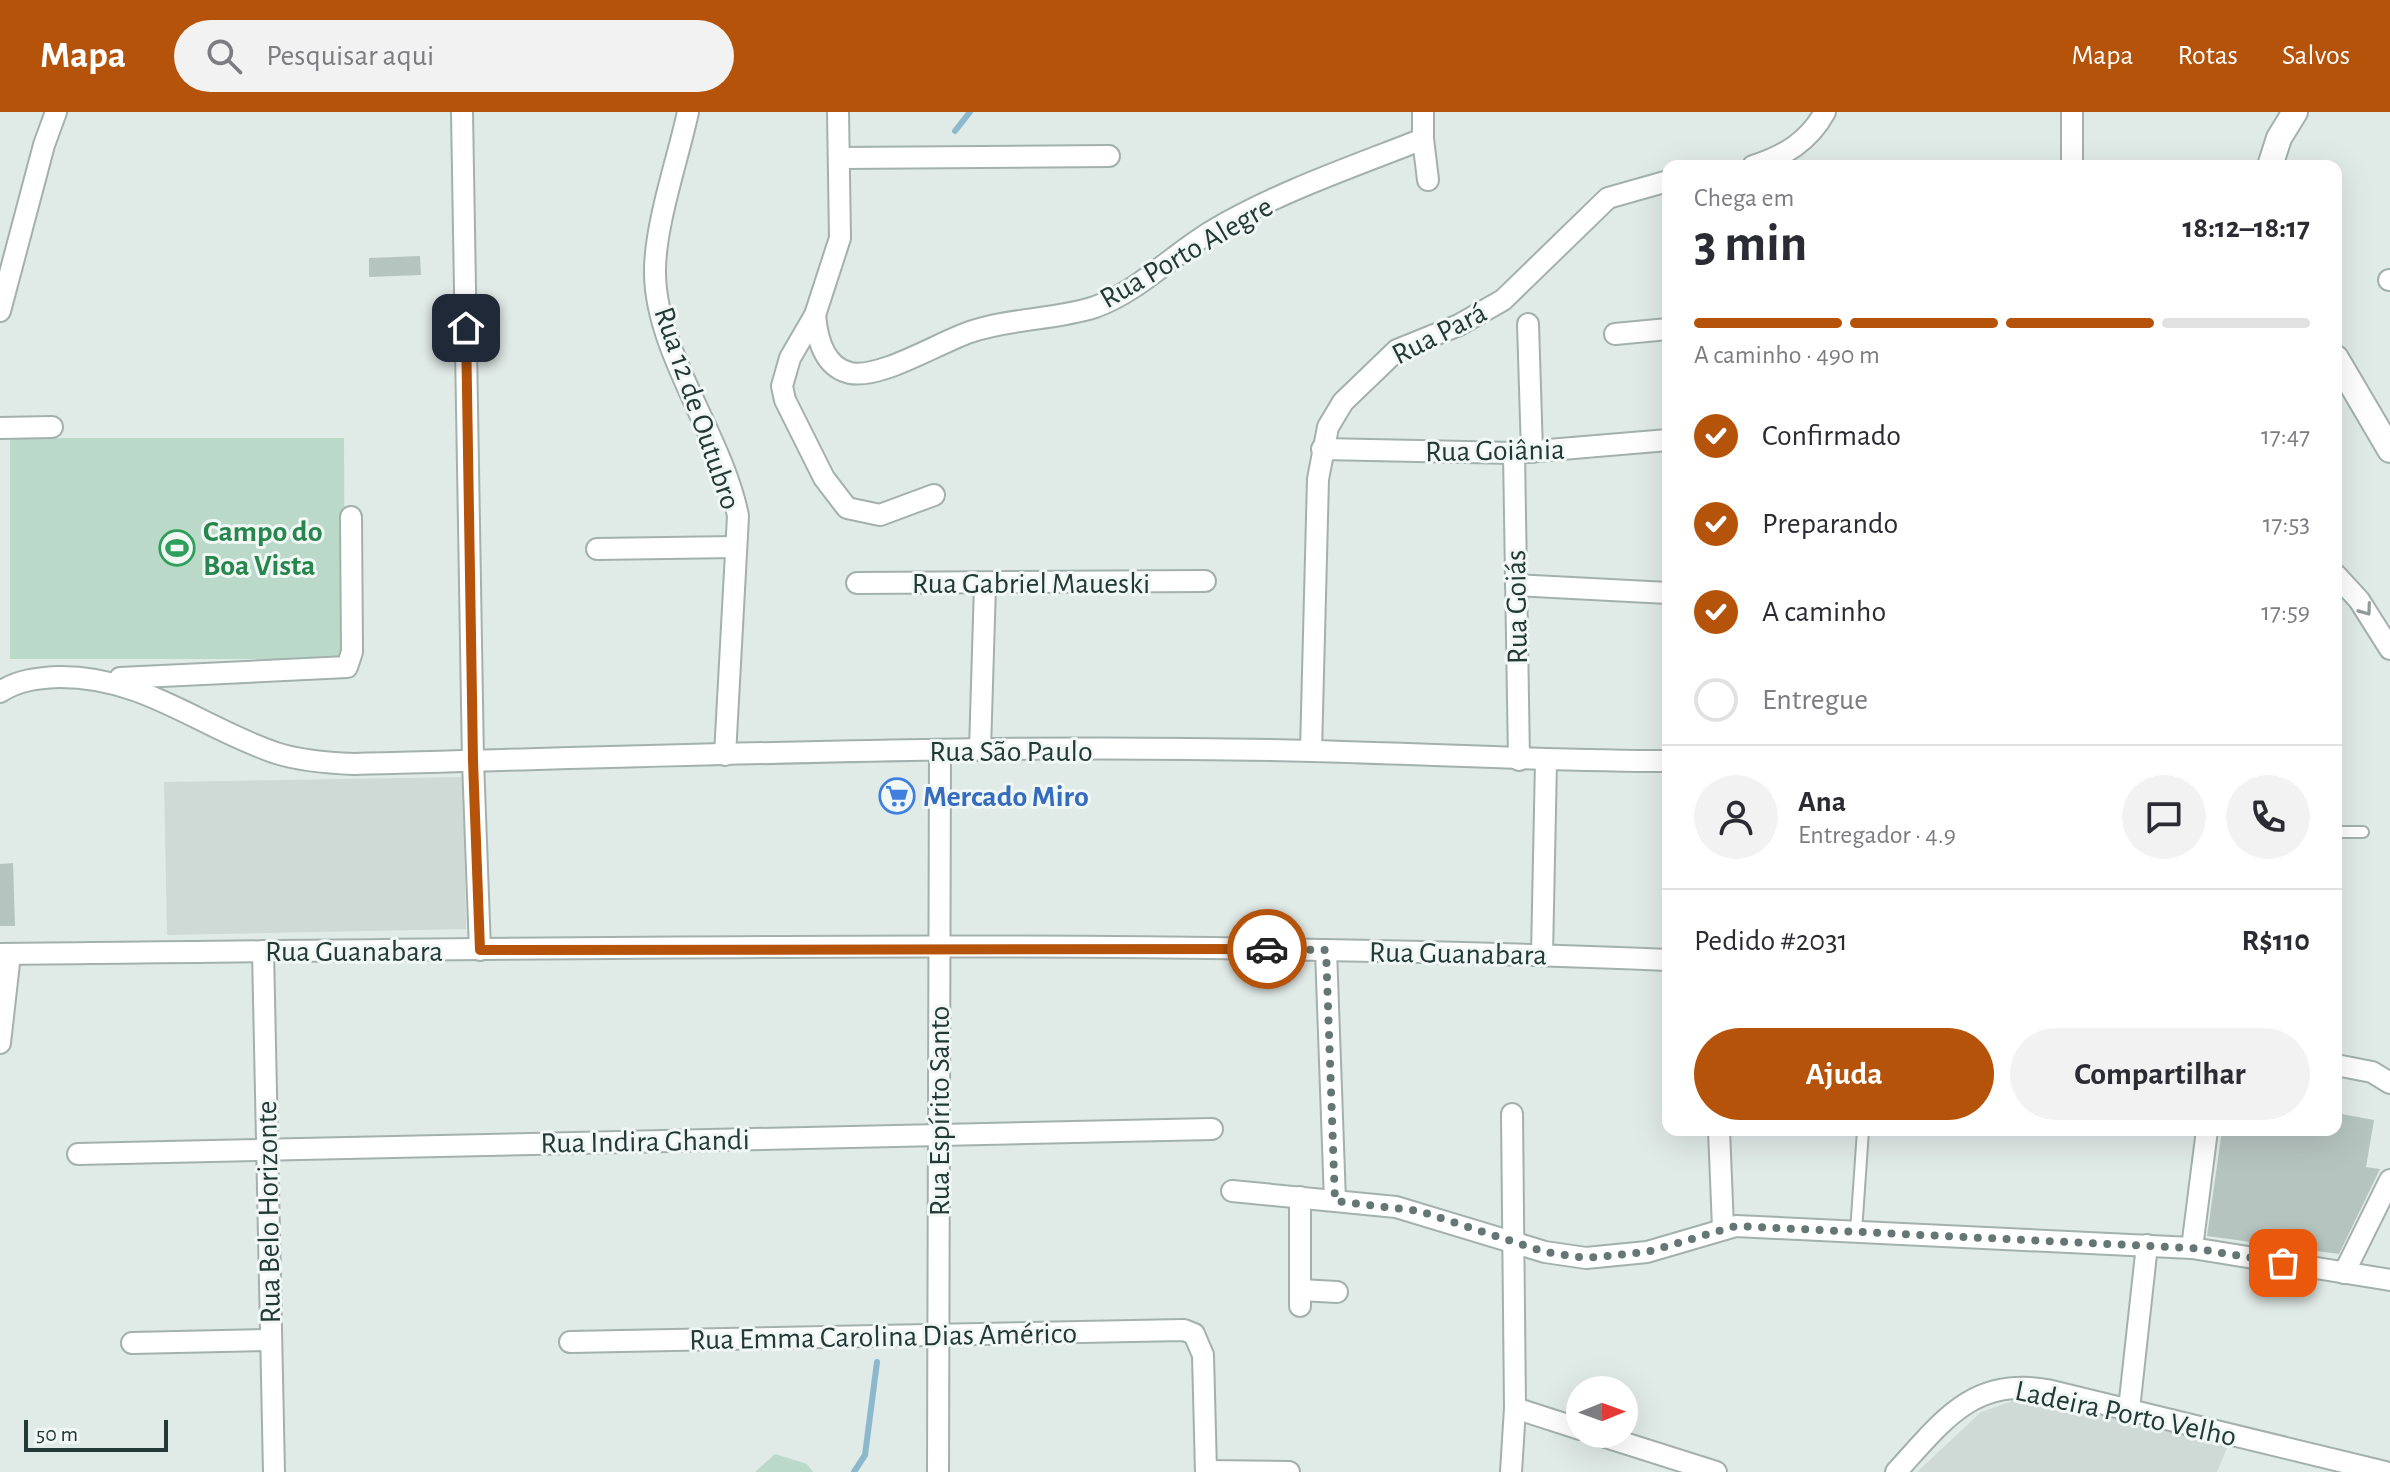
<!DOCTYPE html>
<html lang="pt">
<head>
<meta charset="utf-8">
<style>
  body { margin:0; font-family:"Alegreya Sans",sans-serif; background:#f2f2f3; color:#2b2b33; height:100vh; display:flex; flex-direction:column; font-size:30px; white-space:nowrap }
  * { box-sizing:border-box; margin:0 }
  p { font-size:26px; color:#7c7c81 }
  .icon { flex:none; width:44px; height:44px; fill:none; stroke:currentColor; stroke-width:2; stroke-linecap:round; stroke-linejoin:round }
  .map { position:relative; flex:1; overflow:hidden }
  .side { position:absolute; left:1662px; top:48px; width:680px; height:976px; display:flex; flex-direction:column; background:#fff; border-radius:16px; box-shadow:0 8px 32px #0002 }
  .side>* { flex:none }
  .needle { width:52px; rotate:89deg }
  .controls { position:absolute; left:1566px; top:1264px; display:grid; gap:16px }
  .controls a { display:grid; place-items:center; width:72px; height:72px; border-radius:50%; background:#fff; box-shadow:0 8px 32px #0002; font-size:40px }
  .scale { position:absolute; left:24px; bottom:20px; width:144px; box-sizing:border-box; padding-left:8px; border:4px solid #223936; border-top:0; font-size:22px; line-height:28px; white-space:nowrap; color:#223936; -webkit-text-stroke:6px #f0f7f4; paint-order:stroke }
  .pin { position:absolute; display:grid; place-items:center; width:68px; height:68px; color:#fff; margin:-34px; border-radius:16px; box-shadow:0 4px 12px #0006 }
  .courier { position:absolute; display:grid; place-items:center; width:80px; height:80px; margin:-40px; border:6px solid #b45309; border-radius:50%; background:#fff; color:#222; box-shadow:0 2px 10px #0007 }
  .head em { font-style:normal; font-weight:700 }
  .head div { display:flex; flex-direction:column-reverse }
  .head { display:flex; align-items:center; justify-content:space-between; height:136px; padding:0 32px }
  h1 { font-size:52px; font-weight:700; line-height:60px }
  .bar { display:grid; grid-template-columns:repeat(4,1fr); gap:12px 8px; align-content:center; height:96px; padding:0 32px }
  .bar i { height:10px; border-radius:6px; background:#e1e1e2 }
  .bar .on { background:#b45309 }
  .bar p { grid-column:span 4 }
  .line { display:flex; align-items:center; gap:20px; padding:0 32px; border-top:2px solid #e1e1e2 }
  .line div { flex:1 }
  .round { display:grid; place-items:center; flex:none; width:84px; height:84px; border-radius:42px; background:#f2f2f3 }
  ol { padding:0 32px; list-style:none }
  li { display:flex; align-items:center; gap:24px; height:88px }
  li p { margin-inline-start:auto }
  li .icon { padding:8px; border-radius:50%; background:#b45309; color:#fff; stroke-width:4 }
  li:last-child { color:#7c7c81 }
  li i { width:44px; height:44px; border:4px solid #e1e1e2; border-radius:50% }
  .button { display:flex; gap:16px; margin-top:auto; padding:16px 32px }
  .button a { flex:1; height:92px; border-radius:48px; background:#b45309; color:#fff; font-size:32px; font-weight:700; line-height:92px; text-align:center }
  .button a+a { background:#f2f2f3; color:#2b2b33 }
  header { display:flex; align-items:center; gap:48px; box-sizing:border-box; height:112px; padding:0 40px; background:#b45309; color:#fff }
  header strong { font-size:38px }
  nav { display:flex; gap:44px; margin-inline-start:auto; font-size:28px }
  .search { width:560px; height:72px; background:#f2f2f3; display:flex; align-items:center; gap:20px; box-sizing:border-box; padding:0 28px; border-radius:44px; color:#7c7c81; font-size:30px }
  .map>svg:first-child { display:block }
  .built { fill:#cfd9d6 }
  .green { fill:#bbd9c8 }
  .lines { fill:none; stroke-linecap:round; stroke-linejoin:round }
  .stream { stroke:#8cb8cb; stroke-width:6 }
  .building { fill:#b6c4c0 }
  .service-casing { stroke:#a3b1ae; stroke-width:14 }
  .minor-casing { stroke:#a3b1ae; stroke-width:24 }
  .tertiary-casing { stroke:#a3b1ae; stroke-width:28 }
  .service { stroke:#fff; stroke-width:10 }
  .minor { stroke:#fff; stroke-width:20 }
  .tertiary { stroke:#fff; stroke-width:24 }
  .oneway { stroke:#909c9a }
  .done { stroke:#647774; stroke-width:8; stroke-dasharray:0 14.4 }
  .route { stroke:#b45309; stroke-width:10 }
  .labels { text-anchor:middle; stroke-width:6; stroke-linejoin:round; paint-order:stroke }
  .street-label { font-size:30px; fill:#223936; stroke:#f0f7f4 }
  .leisure-label { font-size:30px; font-weight:bold; fill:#27864d; stroke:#f0f7f4; text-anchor:start }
  .shop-label { font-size:30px; font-weight:bold; fill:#366cbe; stroke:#f0f7f4; text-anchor:start }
</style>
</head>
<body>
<header>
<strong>Mapa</strong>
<div class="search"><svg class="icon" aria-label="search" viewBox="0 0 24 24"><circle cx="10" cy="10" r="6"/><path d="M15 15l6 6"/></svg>Pesquisar aqui</div>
<nav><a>Mapa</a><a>Rotas</a><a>Salvos</a></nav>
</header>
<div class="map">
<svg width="2390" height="1360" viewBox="0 0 2390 1360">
  <rect width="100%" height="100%" fill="#e0eae7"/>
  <g class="built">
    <path d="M 463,665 L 466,817 L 167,823 L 164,670 Z"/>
    <path d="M 2018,1287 L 2049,1288 L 2229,1331 L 2217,1360 L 1917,1360 L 1981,1300 Z"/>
  </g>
  <g class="green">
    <path d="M 10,326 L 344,326 L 345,547 L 10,547 Z"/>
    <path d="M 775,1342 L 807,1352 L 813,1360 L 755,1360 Z"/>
  </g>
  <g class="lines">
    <g class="stream">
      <path d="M 955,19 L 970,0"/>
      <path d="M 854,1360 L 865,1343 L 877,1250"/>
    </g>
  </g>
  <g class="building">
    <path d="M 420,144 L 421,163 L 369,165 L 369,146 Z"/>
    <path d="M 13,751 L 15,814 L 0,814 L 0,752 Z"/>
    <path d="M 2336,1001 L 2374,1008 L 2366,1055 L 2380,1057 L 2339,1142 L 2207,1124 L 2222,1018 L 2336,1018 Z"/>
  </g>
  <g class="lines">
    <defs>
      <g id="service">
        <path d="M 2336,720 L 2363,720"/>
        <path d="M 1856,1120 L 1863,1018"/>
      </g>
      <g id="minor">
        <path d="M 462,0 L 473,649 L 480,838"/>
        <path d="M 688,0 C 678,47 654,115 655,162 C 656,241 723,326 738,404 L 725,643"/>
        <path d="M 838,0 L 840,126 L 815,203 L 790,246 L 782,274 L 785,288 L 824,366 L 847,396 L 880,403 L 934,383"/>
        <path d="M 2072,0 L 2072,54"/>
        <path d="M 1423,27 L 1428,68"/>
        <path d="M 839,46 L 1109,44"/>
        <path d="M 1753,54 C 1785,44 1809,29 1825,0"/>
        <path d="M 2389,168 L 2390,168"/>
        <path d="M 0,199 L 44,33 L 56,0"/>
        <path d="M 815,203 C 817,226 824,255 850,261 C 881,267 940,230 970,220 C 1011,206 1055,208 1095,195 C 1139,179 1172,143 1212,119 C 1278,80 1352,55 1423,27 L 1423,0"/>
        <path d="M 1528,212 L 1532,340"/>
        <path d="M 1615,222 L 1668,217"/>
        <path d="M 0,316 L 52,315"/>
        <path d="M 1322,337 L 1514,341 L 1668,328"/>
        <path d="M 1514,341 L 1519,648"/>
        <path d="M 597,437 L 736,435"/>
        <path d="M 2336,463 L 2359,488 L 2390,537"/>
        <path d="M 857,471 L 1205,469"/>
        <path d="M 1516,473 L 1668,481"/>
        <path d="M 120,566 L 347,555 L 352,540 L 351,405"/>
        <path d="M 0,580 C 18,568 38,566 58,565 C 144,564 199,615 276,641 C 301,649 328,651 354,652 C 673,644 993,631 1312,639 C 1431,642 1549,649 1668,649"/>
        <path d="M 980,638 L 985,473"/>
        <path d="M 1311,639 L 1318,367 L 1328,315 L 1343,290 L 1397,238 L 1459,213 L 1503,188 L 1608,86 L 1668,69"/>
        <path d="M 1326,838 L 1335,1089"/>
        <path d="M 263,839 L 274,1360"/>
        <path d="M 0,842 C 556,837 1113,825 1668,848"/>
        <path d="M 1542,843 L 1546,649"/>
        <path d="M 0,931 L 10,842"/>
        <path d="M 2336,953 L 2372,960 L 2390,971"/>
        <path d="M 1719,1018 L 1723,1116"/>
        <path d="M 78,1042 L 1212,1017"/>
        <path d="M 1232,1079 L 1396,1095 L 1545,1140 L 1586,1146 L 1647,1140 L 1736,1114 L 2192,1136 L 2390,1168"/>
        <path d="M 1300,1085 L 1300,1194"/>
        <path d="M 2192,1136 L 2207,1018"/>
        <path d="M 2344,1161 L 2390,1068"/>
        <path d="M 1300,1178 L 1337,1180"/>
        <path d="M 570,1230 L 1184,1218 L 1194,1222 L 1203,1243 L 1206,1360"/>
        <path d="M 132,1231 L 271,1228"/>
        <path d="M 1515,1296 L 1580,1317"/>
        <path d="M 2129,1297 L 2147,1133"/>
        <path d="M 1596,1322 L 1716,1360"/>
        <path d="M 1206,1359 L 1289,1360"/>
        <path d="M 938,1360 L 940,639"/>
        <path d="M 1511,1360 L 1515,1296 L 1512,1002"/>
        <path d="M 1896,1360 C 1942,1310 1972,1265 2047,1278 L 2385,1360"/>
      </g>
      <g id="tertiary">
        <path d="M 2270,54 L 2279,26 L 2295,0"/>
        <path d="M 2336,246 L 2390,338"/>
      </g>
    </defs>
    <use href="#service" class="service-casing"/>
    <use href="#minor" class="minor-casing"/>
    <use href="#tertiary" class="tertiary-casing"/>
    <use href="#service" class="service"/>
    <use href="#minor" class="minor"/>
    <use href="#tertiary" class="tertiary"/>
  </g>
  <defs><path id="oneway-chevron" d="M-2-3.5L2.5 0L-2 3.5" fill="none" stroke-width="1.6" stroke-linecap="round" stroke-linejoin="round" transform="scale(2)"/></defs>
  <use class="oneway" href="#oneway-chevron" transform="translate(2366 498) rotate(54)"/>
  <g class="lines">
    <path class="done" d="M 1267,837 L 1326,838 L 1335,1089 L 1419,1099 L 1545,1140 L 1586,1146 L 1647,1140 L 1736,1114 L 2192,1136 L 2283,1151"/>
    <path class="route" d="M 466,216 L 473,649 L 480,838 L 1267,837"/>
  </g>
  <defs>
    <symbol id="stadium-ring" viewBox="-11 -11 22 22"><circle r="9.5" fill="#f0f7f4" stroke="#2e9e5b" stroke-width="1.5"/><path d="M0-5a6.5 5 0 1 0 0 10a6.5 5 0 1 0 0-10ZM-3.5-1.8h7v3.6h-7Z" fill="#2e9e5b"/></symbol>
    <symbol id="supermarket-ring" viewBox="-11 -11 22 22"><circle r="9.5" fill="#f0f7f4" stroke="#3f7fe0" stroke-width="1.5"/><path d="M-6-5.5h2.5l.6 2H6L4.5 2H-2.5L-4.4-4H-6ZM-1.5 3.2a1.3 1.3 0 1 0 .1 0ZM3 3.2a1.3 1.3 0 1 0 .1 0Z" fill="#3f7fe0"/></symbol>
  </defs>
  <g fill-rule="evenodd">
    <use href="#stadium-ring" x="157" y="416" width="40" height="40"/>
    <use href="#supermarket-ring" x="877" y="664" width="40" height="40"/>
  </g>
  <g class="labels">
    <g class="street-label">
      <text transform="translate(1186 140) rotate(-30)" y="10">Rua Porto Alegre</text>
      <text transform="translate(1439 221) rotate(-27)" y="10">Rua Pará</text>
      <text transform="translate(698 296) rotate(71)" y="10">Rua 12 de Outubro</text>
      <text transform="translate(1495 338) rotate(-1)" y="10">Rua Goiânia</text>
      <text x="1031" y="481">Rua Gabriel Maueski</text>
      <text transform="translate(1516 495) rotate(-91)" y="10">Rua Goiás</text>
      <text x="1011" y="649">Rua São Paulo</text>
      <text x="354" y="849">Rua Guanabara</text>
      <text transform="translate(1458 841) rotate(1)" y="10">Rua Guanabara</text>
      <text transform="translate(939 999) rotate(-90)" y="10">Rua Espírito Santo</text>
      <text transform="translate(645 1029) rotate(-1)" y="10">Rua Indira Ghandi</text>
      <text transform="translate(268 1100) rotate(-91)" y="10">Rua Belo Horizonte</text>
      <text transform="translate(883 1224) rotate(-1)" y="10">Rua Emma Carolina Dias Américo</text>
      <text transform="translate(2126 1301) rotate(12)" y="10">Ladeira Porto Velho</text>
    </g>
    <g class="leisure-label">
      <text x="203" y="429">Campo do<tspan x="203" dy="34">Boa Vista</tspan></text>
    </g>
    <g class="shop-label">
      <text x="923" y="694">Mercado Miro</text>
    </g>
  </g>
</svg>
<div class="controls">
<a><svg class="needle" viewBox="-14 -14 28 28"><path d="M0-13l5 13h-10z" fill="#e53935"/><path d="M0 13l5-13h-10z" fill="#7c7c81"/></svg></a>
</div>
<div class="scale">50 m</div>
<div class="pin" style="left:2283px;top:1151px;background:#ea580c"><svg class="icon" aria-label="bag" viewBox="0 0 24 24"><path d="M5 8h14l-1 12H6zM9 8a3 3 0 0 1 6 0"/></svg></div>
<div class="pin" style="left:466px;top:216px;background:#1f2937"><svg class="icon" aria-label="home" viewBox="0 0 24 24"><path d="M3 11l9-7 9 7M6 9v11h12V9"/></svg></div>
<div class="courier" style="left:1267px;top:837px"><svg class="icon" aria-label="car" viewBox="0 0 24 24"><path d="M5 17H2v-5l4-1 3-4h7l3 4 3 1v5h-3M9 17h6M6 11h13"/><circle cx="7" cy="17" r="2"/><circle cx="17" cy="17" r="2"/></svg></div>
<section class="side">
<div class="head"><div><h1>3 min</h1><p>Chega em</p></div><em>18:12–18:17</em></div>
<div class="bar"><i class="on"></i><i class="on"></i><i class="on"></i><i></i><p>A caminho · 490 m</p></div>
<ol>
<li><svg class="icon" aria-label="check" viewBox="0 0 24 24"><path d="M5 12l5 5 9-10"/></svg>Confirmado<p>17:47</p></li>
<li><svg class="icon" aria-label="check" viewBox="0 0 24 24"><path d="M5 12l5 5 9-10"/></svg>Preparando<p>17:53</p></li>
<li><svg class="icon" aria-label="check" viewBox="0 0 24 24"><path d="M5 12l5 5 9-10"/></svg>A caminho<p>17:59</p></li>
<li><i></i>Entregue</li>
</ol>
<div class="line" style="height:144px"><a class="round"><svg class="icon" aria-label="person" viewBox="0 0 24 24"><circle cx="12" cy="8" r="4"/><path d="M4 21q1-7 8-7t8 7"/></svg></a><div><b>Ana</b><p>Entregador · 4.9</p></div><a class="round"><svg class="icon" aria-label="chat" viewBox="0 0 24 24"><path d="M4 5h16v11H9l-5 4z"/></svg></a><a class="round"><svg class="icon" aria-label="phone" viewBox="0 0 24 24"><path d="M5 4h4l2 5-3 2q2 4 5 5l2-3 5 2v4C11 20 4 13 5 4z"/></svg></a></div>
<div class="line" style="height:104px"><div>Pedido #2031</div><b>R$110</b></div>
<div class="button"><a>Ajuda</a><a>Compartilhar</a></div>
</section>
</div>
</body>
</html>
